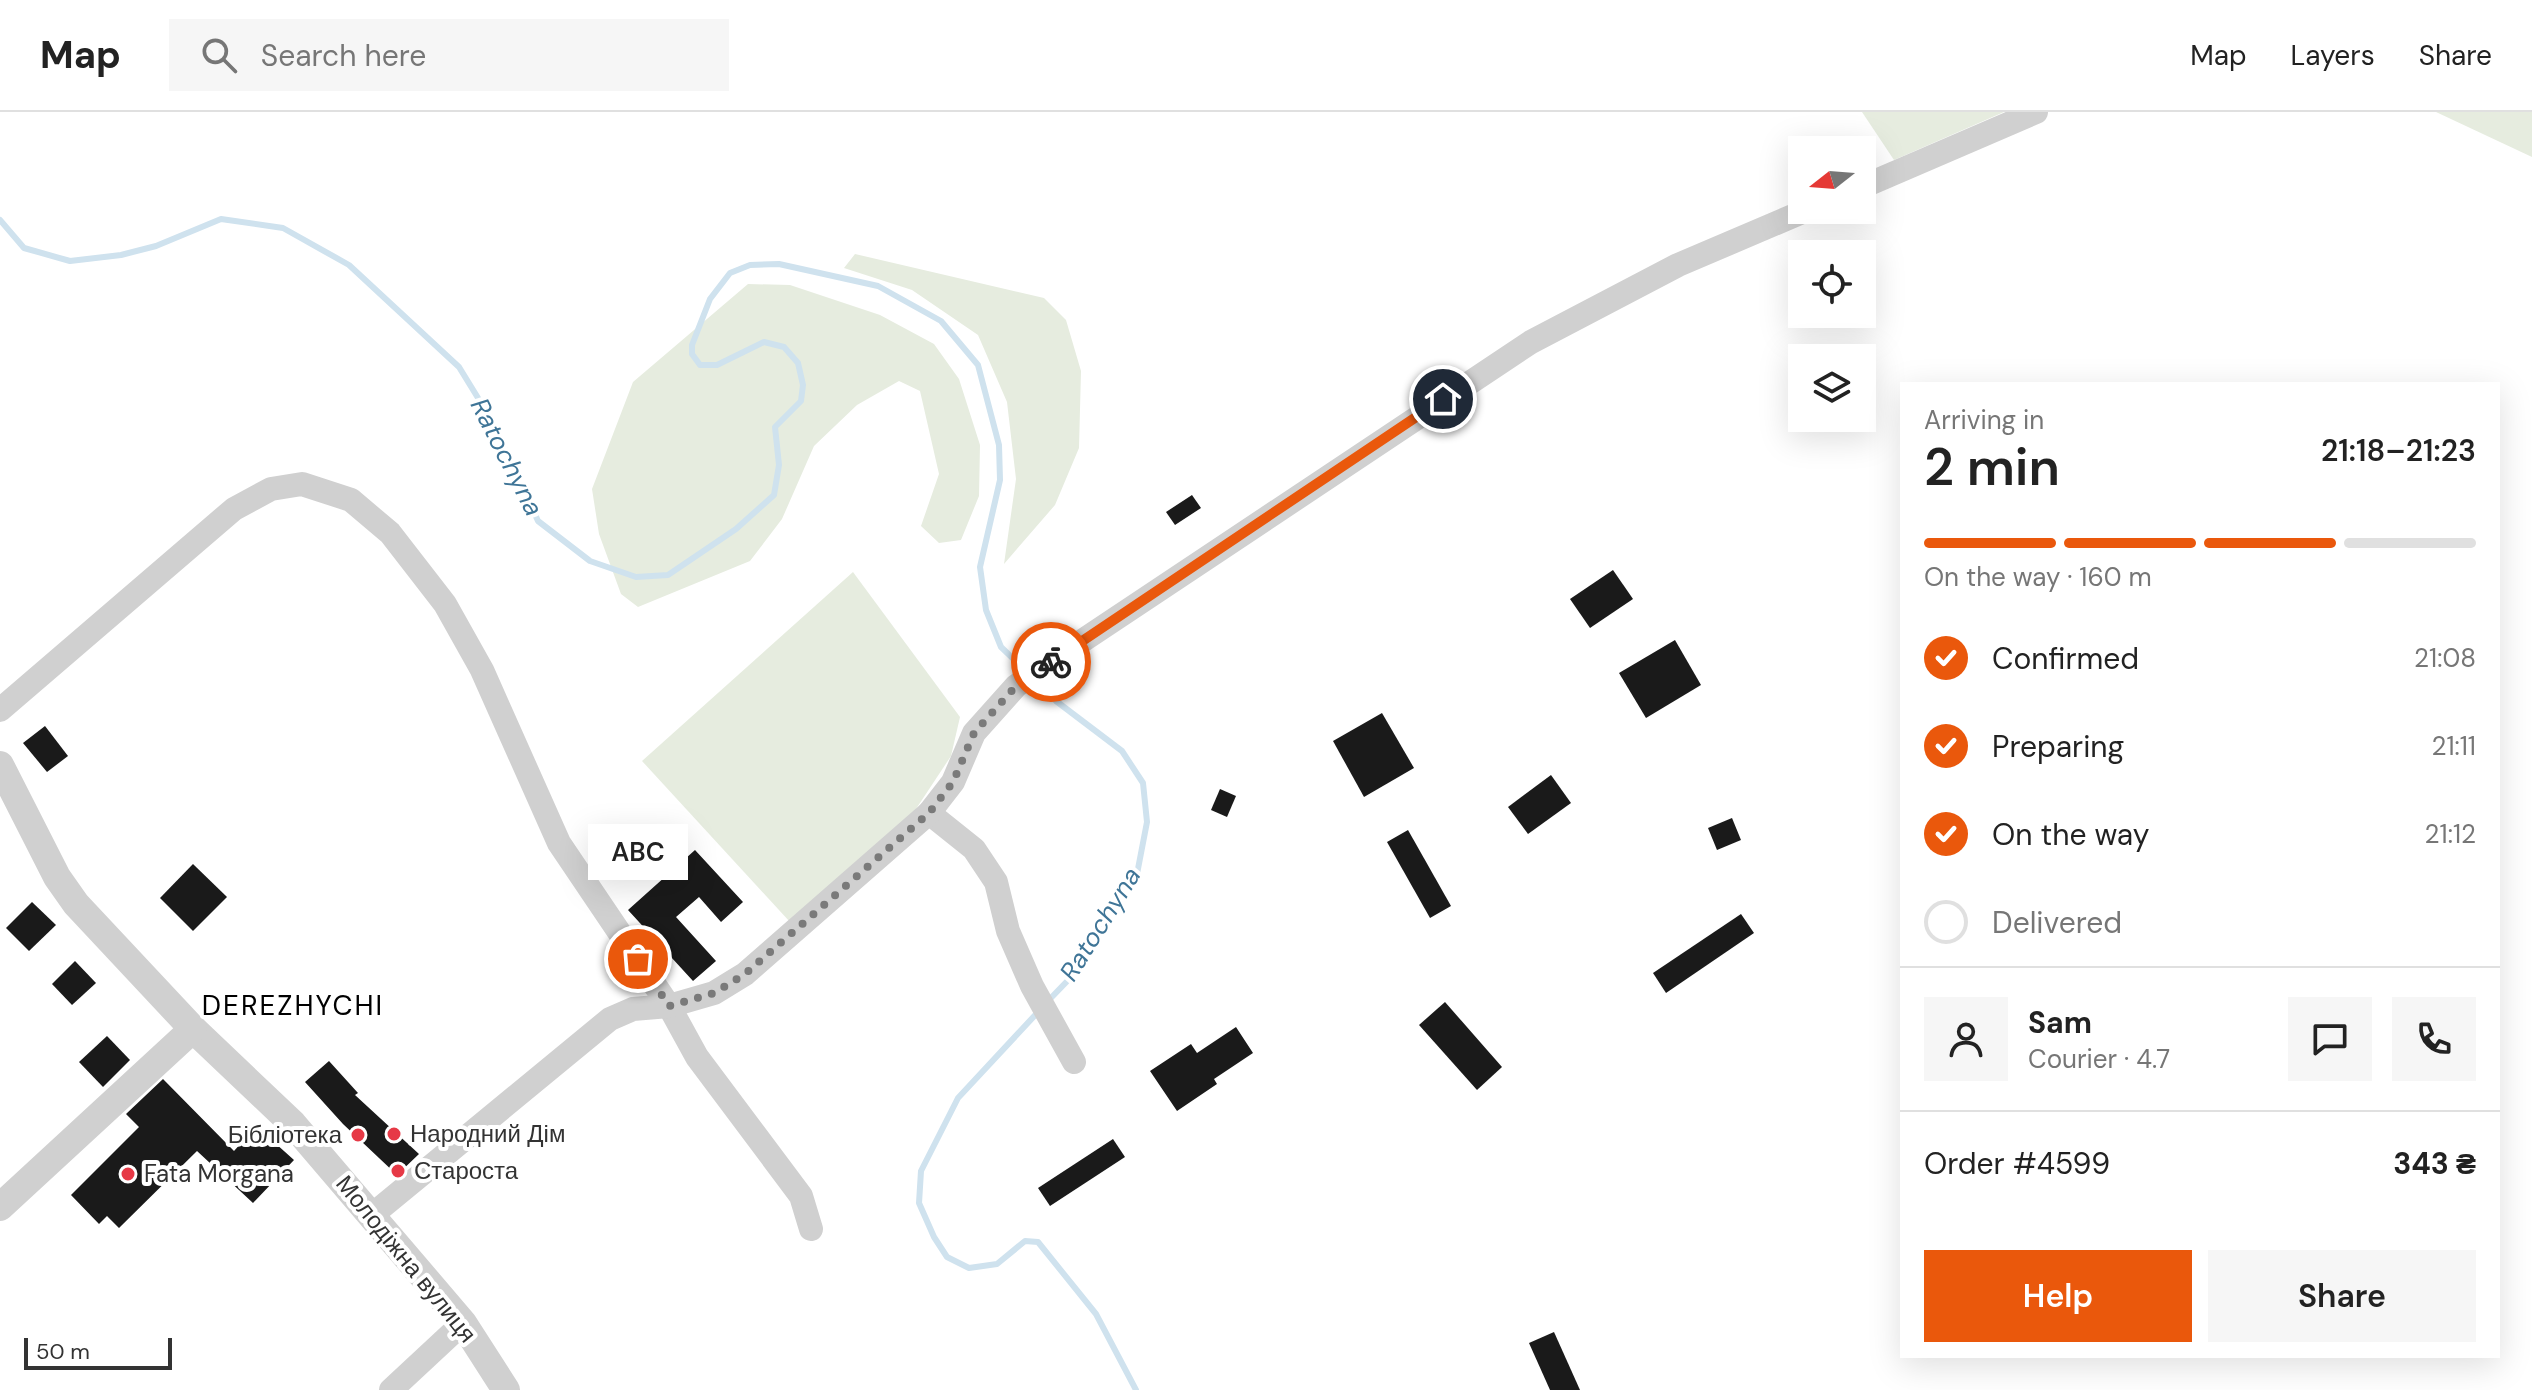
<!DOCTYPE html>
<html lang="en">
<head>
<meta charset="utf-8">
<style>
  body { margin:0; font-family:"DM Sans",sans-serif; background:#f6f6f6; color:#222; height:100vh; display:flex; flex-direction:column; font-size:30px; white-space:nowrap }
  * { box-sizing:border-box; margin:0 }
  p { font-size:26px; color:#767676 }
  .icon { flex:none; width:44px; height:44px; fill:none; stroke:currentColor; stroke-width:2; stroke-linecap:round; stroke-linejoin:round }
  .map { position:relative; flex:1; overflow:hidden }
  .sheet { position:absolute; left:1900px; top:270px; width:600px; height:976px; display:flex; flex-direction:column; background:#fff; border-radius:0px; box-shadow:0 8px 32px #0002 }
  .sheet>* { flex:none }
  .needle { width:52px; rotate:253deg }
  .tools { position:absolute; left:1788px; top:24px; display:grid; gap:16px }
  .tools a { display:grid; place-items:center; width:88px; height:88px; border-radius:0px; background:#fff; box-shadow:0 8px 32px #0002; font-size:40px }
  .scale { position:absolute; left:24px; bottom:20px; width:148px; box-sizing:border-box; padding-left:8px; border:4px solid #333; border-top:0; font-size:22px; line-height:28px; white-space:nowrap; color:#333; -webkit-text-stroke:6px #fff; paint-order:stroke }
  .pin { position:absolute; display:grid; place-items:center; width:68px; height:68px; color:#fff; margin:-34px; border:4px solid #fff; border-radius:50%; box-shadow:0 2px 8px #0007 }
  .courier { position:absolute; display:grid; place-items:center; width:80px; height:80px; margin:-40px; border:6px solid #ea580c; border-radius:50%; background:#fff; color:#222; box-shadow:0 2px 10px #0007 }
  .bubble { position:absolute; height:56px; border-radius:0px; background:#fff; box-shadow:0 8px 32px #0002; font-size:26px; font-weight:600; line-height:56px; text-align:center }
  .summary em { font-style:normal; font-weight:600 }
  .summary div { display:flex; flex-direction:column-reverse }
  .summary { display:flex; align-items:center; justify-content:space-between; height:136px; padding:0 24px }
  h1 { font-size:52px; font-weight:600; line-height:60px }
  .bar { display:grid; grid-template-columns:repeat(4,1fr); gap:12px 8px; align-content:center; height:96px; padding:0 24px }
  .bar i { height:10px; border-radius:6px; background:#e0e0e0 }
  .bar .selected { background:#ea580c }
  .bar p { grid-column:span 4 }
  .line { display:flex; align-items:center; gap:20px; padding:0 24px; border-top:2px solid #e0e0e0 }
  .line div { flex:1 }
  .round { display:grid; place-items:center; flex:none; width:84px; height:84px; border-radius:0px; background:#f6f6f6 }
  ol { padding:0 24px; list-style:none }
  li { display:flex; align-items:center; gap:24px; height:88px }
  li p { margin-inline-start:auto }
  li .icon { padding:8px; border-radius:50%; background:#ea580c; color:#fff; stroke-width:4 }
  li:last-child { color:#767676 }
  li i { width:44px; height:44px; border:4px solid #e0e0e0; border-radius:50% }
  .action { display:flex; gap:16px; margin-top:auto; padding:16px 24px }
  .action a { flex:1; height:92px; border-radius:0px; background:#ea580c; color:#fff; font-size:32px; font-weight:600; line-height:92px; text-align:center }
  .action a+a { background:#f6f6f6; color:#222 }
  header { display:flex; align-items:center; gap:48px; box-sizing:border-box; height:112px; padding:0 40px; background:#fff; border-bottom:2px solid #e0e0e0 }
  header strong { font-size:38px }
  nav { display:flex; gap:44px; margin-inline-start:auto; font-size:28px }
  .search { width:560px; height:72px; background:#f6f6f6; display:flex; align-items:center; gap:20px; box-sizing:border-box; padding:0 28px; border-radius:0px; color:#767676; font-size:30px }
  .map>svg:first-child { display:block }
  .green { fill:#e6ecdf }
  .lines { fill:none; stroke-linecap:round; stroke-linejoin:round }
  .stream { stroke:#cfe2ee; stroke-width:6 }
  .building { fill:#1a1a1a }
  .minor { stroke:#d0d0d0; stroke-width:24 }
  .tertiary { stroke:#d0d0d0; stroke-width:28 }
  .done { stroke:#7a7a7a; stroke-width:8; stroke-dasharray:0 14.4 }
  .route { stroke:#ea580c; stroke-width:10 }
  .poi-dot { fill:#e63946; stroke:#fff; stroke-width:3 }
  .labels { text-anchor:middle; stroke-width:8; stroke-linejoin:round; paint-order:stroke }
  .poi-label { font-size:24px; fill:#333; stroke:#fff; text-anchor:start }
  .street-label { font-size:24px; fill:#333; stroke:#fff }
  .water-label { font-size:26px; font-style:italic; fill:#3f7597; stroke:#fff }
  .quarter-label { font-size:28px; letter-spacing:2px; fill:#000; stroke:#fff }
</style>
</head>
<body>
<header>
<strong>Map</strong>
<div class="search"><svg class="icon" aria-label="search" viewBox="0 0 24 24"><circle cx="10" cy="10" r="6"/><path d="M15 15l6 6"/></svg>Search here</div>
<nav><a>Map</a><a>Layers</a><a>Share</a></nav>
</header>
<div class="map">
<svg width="2532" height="1278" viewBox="0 0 2532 1278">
  <rect width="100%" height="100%" fill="#fff"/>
  <g class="green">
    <path d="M 1862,0 L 2004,0 L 1894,48 Z"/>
    <path d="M 2436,0 L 2532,0 L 2532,45 Z"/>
    <path d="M 855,142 L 1044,186 L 1066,208 L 1081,259 L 1079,336 L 1055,393 L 1004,452 L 1016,367 L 1007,290 L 978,223 L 912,178 L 844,156 Z"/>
    <path d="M 748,172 L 790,173 L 880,203 L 934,232 L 959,267 L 980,333 L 979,384 L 961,428 L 939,431 L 921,414 L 939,362 L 920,279 L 899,269 L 857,293 L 814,334 L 782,407 L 750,449 L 638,495 L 621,482 L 599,422 L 592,377 L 633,270 Z"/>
    <path d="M 853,460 L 960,605 L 951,644 L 912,703 L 790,810 L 642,649 Z"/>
  </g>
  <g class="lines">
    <g class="stream">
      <path d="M 0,108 L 24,136 L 70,149 L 121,143 L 156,134 L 221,107 L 283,116 L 349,153 L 459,255 L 494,312 L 538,409 L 590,449 L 636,465 L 668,463 L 736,417 L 774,383 L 779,353 L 775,315 L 801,289 L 803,273 L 798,251 L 784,235 L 764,230 L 717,253 L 700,253 L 692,242 L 692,233 L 710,187 L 730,161 L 750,153 L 779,152 L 878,174 L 941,209 L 978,253 L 999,333 L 1000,368 L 980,455 L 986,498 L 1001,535 L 1025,558"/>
      <path d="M 1036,569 L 1056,589 L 1122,639 L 1143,671 L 1147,710 L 1137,762 L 1075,861 L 1048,889"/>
      <path d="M 1038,900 L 958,986 L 921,1059 L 919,1091 L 934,1125 L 947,1145 L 969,1156 L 997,1152 L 1025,1129 L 1038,1130 L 1096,1202 L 1136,1278"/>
    </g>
  </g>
  <g class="building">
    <path d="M 1192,383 L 1201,396 L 1175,413 L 1166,400 Z"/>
    <path d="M 1613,458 L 1633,487 L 1590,516 L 1570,487 Z"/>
    <path d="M 1675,528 L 1701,573 L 1646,606 L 1619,561 Z"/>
    <path d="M 1382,601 L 1414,656 L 1364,685 L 1333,629 Z"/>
    <path d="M 45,614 L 68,644 L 47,660 L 23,631 Z"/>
    <path d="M 1551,663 L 1571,691 L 1528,722 L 1508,695 Z"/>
    <path d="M 1220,677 L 1236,684 L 1227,705 L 1211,698 Z"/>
    <path d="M 1732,706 L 1741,728 L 1717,738 L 1708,716 Z"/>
    <path d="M 1408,718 L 1451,794 L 1430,806 L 1387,730 Z"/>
    <path d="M 695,738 L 743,790 L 721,810 L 699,785 L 676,805 L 716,849 L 693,869 L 628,798 Z"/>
    <path d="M 193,752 L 227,785 L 193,819 L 160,786 Z"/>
    <path d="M 32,790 L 56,813 L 29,839 L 6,816 Z"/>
    <path d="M 1741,802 L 1754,821 L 1666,881 L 1653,861 Z"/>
    <path d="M 75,849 L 96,871 L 72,893 L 52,872 Z"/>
    <path d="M 1445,890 L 1502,955 L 1477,978 L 1419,913 Z"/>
    <path d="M 1236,915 L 1253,941 L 1214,967 L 1217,972 L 1177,999 L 1150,959 L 1191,932 L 1197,941 Z"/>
    <path d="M 107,924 L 130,948 L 103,975 L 79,950 Z"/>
    <path d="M 329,949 L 358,981 L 355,983 L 419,1042 L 397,1063 L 343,1012 L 305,970 Z"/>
    <path d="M 163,967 L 234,1039 L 250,1021 L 259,1029 L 265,1022 L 294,1048 L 253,1091 L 197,1039 L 119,1116 L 107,1104 L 99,1112 L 71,1083 L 139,1015 L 126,1002 Z"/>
    <path d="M 1113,1027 L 1125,1045 L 1050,1094 L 1038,1076 Z"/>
    <path d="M 1554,1220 L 1580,1278 L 1550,1278 L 1529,1231 Z"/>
  </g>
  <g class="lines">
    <g class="minor">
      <path d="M 1862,75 L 2036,0"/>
      <path d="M 0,598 L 234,397 L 271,377 L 302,372 L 351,388 L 390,421 L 445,492 L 482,558 L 559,731 L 669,894 L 697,945 L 801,1084 L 811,1117"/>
      <path d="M 929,701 L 974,737 L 996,770 L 1008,819 L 1032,874 L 1074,950"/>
      <path d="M 372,1103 L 610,907 L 633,897 L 669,894 L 714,881 L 745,862 L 929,701 L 953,670 L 974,621 L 1016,574 L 1049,551 L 1531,230 L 1678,153 L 1807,98"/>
      <path d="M 391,1278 L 463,1211"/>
    </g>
    <g class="tertiary">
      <path d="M 0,653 L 57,765 L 76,792 L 193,917 L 293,1012 L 463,1211 L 506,1278"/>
      <path d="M 0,1095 L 193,917"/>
    </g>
  </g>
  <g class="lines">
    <path class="done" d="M 638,847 L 669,894 L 714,881 L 745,862 L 929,701 L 953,670 L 974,621 L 1016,574 L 1051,550"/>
    <path class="route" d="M 1051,550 L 1443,287"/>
  </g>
  <g class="poi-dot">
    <circle cx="394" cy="1022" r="8"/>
    <circle cx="358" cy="1023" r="8"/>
    <circle cx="398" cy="1059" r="8"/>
    <circle cx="128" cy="1062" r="8"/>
  </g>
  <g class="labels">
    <g class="poi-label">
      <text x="410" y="1030">Народний Дім</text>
      <text x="342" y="1031" text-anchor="end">Бібліотека</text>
      <text x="414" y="1067">Староста</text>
      <text x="144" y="1070">Fata Morgana</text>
    </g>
    <g class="street-label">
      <text transform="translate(406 1147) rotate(51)" y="8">Молодіжна вулиця</text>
    </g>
    <g class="water-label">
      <text transform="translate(507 345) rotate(63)" y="9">Ratochyna</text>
      <text transform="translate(1100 812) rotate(-58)" y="9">Ratochyna</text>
    </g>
    <g class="quarter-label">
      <text x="293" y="903">DEREZHYCHI</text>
    </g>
  </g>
</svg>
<div class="tools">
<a><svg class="needle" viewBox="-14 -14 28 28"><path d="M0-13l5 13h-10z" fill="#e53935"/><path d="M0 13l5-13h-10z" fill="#767676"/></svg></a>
<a><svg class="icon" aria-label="locate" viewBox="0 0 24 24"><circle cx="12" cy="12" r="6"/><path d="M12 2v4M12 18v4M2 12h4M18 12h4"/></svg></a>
<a><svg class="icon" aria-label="layers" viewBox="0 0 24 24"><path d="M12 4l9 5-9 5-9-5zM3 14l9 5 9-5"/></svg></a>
</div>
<div class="scale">50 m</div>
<div class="pin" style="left:638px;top:847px;background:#ea580c"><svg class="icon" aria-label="bag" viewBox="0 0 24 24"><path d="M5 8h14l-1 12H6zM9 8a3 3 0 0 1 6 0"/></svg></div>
<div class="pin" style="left:1443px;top:287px;background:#1f2937"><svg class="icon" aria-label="home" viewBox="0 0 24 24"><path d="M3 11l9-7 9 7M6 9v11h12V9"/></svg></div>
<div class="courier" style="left:1051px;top:550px"><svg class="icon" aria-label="bike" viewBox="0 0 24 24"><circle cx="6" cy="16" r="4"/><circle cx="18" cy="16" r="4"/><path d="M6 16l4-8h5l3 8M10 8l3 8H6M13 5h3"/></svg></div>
<div class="bubble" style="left:588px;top:712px;width:100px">ABC</div>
<section class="sheet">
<div class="summary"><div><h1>2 min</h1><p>Arriving in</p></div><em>21:18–21:23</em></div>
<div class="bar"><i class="selected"></i><i class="selected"></i><i class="selected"></i><i></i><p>On the way · 160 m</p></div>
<ol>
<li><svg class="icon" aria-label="check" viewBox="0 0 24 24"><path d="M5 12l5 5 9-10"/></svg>Confirmed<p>21:08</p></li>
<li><svg class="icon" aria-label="check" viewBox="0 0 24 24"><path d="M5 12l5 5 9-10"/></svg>Preparing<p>21:11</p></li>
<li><svg class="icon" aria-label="check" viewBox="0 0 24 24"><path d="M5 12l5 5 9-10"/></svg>On the way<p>21:12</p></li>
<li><i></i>Delivered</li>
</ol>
<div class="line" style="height:144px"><a class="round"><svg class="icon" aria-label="person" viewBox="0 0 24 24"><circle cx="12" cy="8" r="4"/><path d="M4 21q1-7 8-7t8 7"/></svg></a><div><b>Sam</b><p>Courier · 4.7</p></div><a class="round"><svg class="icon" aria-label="chat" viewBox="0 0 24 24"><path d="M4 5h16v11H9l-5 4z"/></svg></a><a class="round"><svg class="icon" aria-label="phone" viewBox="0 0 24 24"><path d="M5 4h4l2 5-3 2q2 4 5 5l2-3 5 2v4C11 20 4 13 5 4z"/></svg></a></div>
<div class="line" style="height:104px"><div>Order #4599</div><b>343 ₴</b></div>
<div class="action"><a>Help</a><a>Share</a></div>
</section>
</div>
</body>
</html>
